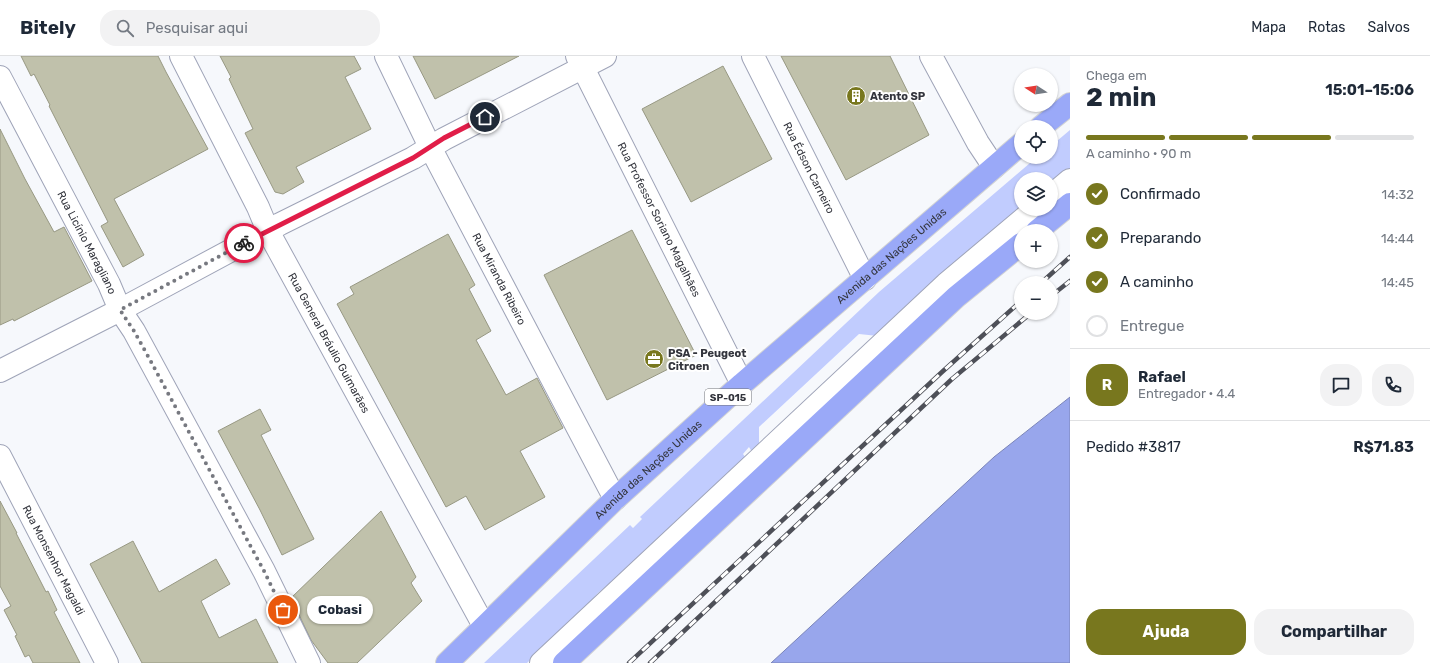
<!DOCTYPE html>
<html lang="pt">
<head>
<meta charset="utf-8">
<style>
  body { margin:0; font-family:Rubik,sans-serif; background:#f2f2f3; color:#1f2937; height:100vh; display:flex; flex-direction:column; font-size:15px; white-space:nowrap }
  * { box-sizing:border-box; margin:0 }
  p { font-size:13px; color:#747a83 }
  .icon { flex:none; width:22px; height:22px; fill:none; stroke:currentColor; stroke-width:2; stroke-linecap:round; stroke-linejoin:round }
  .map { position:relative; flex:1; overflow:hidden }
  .drawer { display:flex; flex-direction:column; background:#fff; width:360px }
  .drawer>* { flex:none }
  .needle { width:26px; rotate:282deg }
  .controls { position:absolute; left:1014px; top:12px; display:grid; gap:8px }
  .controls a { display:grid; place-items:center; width:44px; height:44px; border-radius:50%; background:#fff; box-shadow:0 1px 3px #0004; font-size:20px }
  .pin { position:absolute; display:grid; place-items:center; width:34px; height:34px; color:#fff; margin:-17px; border:2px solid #fff; border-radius:50%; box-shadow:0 1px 4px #0007 }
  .courier { position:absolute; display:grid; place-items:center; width:40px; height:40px; margin:-20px; border:3px solid #e11d48; border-radius:50%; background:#fff; color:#222; box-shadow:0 1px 5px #0007 }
  .bubble { position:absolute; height:28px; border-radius:14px; background:#fff; box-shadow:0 1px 3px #0004; font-size:13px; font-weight:700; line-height:28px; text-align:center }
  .overview em { font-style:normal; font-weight:700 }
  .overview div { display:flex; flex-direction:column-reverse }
  .overview { display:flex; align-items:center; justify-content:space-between; height:68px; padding:0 16px }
  h1 { font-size:26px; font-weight:700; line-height:30px }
  .bar { display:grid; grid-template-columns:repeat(4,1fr); gap:6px 4px; align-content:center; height:48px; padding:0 16px }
  .bar i { height:5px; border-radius:3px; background:#e0e1e3 }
  .bar .on { background:#78771e }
  .bar p { grid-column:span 4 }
  .line { display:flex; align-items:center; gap:10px; padding:0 16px; border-top:1px solid #e0e1e3 }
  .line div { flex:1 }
  .round { display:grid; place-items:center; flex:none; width:42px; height:42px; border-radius:16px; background:#f2f2f3 }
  ol { padding:0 16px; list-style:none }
  li { display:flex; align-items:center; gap:12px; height:44px }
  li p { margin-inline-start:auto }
  li .icon { padding:4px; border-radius:50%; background:#78771e; color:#fff; stroke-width:4 }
  li:last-child { color:#747a83 }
  li i { width:22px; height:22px; border:2px solid #e0e1e3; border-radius:50% }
  .button { display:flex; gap:8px; margin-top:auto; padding:8px 16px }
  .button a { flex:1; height:46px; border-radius:16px; background:#78771e; color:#fff; font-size:16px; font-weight:700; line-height:46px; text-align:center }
  .button a+a { background:#f2f2f3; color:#1f2937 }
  header { display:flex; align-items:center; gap:24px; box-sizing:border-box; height:56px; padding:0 20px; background:#fff; border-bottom:1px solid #e0e1e3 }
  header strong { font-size:19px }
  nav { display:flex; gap:22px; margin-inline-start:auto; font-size:14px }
  .search { width:280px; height:36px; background:#f2f2f3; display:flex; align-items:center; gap:10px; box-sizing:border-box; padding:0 14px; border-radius:16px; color:#747a83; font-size:15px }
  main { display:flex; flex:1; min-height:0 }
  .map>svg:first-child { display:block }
  .green { fill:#c1ccfe }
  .water { fill:#98a6ec; stroke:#7a84b8 }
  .building { fill:#c0c1ab; stroke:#979883 }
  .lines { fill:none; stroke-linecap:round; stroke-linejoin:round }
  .minor-casing { stroke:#9fa4b8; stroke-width:24 }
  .highway-casing { stroke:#d2d3d4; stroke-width:24 }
  .minor { stroke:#fff; stroke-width:22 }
  .highway { stroke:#9aa9f8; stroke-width:22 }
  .rail-casing { stroke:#4e5058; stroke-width:4.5 }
  .rail { stroke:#fff; stroke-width:3; stroke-dasharray:9; stroke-linecap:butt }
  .done { stroke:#777980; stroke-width:4; stroke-dasharray:0 7.2 }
  .route { stroke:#e11d48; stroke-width:5 }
  .labels { text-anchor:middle; stroke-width:4; stroke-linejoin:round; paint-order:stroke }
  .shield { fill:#fff; stroke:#707277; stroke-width:1 }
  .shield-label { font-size:10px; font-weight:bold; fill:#33353d }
  .poi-label { font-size:11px; font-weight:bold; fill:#33353d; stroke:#fff; text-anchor:start }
  .street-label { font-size:11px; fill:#33353d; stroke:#fff }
</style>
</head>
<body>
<header>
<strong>Bitely</strong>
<div class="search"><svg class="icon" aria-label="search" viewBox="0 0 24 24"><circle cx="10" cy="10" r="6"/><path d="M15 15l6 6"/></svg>Pesquisar aqui</div>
<nav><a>Mapa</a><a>Rotas</a><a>Salvos</a></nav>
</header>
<main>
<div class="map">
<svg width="1070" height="607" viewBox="0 0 1070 607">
  <rect width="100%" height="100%" fill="#f6f8fc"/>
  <path class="green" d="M 1070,74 L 1070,117 L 1051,133 L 1051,123 L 1021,123 L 1021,153 L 878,280 L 859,278 L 759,371 L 759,390 L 752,396 L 749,391 L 743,398 L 746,402 L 639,503 L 598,537 L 580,558 L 527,607 L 484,607 L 630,469 L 633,472 L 642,463 L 640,461 L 879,236 L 1037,101 L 1051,101 L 1051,90 Z"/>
  <path class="water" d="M 1070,341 L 1070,607 L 771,607 L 994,401 Z"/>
  <g class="building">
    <path d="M 21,0 L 158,0 L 166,16 L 208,93 L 114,143 L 144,199 L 123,211 L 101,170 L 108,166 L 49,50 L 50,49 L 34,18 L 31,20 Z"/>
    <path d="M 220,0 L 354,0 L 361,13 L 345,21 L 371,73 L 296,111 L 304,126 L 283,138 L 275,136 L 245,77 L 253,73 L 229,23 L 231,21 Z"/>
    <path d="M 413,0 L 519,0 L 435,43 Z"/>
    <path d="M 781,0 L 890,0 L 929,79 L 846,124 Z"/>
    <path d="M 723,10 L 772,103 L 691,146 L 642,53 Z"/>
    <path d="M 0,73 L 25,123 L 54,176 L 64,171 L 92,225 L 14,265 L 13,263 L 0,269 Z"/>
    <path d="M 632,174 L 696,299 L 607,344 L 544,219 Z"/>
    <path d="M 448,178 L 475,229 L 469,233 L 491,275 L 476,284 L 506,339 L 537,322 L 563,372 L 520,395 L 545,441 L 485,474 L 466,440 L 446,451 L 337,248 L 354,238 L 350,231 Z"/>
    <path d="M 260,353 L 271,374 L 261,379 L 314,483 L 282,499 L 260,454 L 218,375 Z"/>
    <path d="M 0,445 L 17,477 L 16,477 L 46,536 L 48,535 L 57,554 L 54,556 L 80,607 L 33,607 L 29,599 L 25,601 L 15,580 L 17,579 L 4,554 L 11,550 L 0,530 Z"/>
    <path d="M 381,455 L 416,521 L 411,527 L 422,545 L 357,607 L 328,607 L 311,584 L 291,542 Z"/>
    <path d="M 133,485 L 159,536 L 216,503 L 230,528 L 201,545 L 219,582 L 256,563 L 278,607 L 142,607 L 90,508 Z"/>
  </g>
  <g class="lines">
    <defs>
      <g id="minor">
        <path id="s1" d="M 181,0 L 258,151 L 268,175 L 484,570"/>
        <path id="s2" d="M 386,0 L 430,91 L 615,443"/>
        <path id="s3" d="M 577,0 L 742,328"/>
        <path id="s4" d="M 753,0 L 865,223"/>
        <path d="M 931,0 L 978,87 L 994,111"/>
        <path id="s5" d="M 0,21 L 109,228 L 120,254 L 134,275 L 264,515 L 309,607"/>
        <path d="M 1051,140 L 1070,124"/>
        <path d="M 0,315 L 120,254 L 280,168 L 413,102 L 444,83 L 605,0"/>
        <path id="s6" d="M 0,400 L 107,607"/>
        <path d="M 541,607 L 946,228 L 1035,153"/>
      </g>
      <g id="highway">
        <path d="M 1041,71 L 1070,48"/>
        <path d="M 1037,175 L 1070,148"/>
        <path id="s7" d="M 447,607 L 615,443 L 742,328 L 1021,88"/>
        <path d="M 564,607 L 956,241 L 1021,188"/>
      </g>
    </defs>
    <use href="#minor" class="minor-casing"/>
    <use href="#highway" class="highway-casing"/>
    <use href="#minor" class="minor"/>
    <use href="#highway" class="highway"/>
    <defs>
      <g id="rail">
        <path d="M 1041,227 L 1070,201"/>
        <path d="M 1051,240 L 1070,225"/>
        <path d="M 629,607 L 942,316 L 1021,245"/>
        <path d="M 650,607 L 952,323 L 1031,257"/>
      </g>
    </defs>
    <use href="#rail" class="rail-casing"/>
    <use href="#rail" class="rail"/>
  </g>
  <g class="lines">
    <path class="done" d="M 244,187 L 120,254 L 134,275 L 149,302 L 264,515 L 283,554"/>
    <path class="route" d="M 244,187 L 413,102 L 444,82 L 485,61"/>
  </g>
  <defs>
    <symbol id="building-disc" viewBox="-11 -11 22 22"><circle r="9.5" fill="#78771e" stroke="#fff"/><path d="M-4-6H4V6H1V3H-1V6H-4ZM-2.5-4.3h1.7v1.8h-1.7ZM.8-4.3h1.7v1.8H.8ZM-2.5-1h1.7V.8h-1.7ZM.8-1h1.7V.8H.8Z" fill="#fff"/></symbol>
    <symbol id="office-disc" viewBox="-11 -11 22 22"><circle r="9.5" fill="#78771e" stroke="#fff"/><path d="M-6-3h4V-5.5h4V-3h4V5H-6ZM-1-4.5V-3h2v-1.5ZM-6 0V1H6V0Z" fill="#fff"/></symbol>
  </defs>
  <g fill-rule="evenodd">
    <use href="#building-disc" x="845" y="29" width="22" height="22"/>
    <use href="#office-disc" x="643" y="292" width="22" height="22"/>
  </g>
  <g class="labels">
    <rect class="shield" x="705" y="333" width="46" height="16" rx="3"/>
    <g class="shield-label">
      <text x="728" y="345">SP-015</text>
    </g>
    <g class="poi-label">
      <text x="870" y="44">Atento SP</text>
      <text x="668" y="301">PSA - Peugeot<tspan x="668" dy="13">Citroen</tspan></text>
    </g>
    <g class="street-label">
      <text dy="4" stroke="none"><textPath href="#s4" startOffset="125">Rua Édson Carneiro</textPath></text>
      <text dy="4" stroke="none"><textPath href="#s3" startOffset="183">Rua Professor Soriano Magalhães</textPath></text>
      <text dy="4" stroke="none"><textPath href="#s5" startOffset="187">Rua Licínio Maragliano</textPath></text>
      <text dy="4" stroke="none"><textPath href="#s7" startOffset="603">Avenida das Nações Unidas</textPath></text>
      <text dy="4" stroke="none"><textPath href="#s2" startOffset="250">Rua Miranda Ribeiro</textPath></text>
      <text dy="4" stroke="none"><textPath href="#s1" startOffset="323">Rua General Bráulio Guimarães</textPath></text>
      <text dy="4" stroke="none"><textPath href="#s7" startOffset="279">Avenida das Nações Unidas</textPath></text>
      <text dy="4" stroke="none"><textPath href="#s6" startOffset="117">Rua Monsenhor Magaldi</textPath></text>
    </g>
  </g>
</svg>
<div class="controls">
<a><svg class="needle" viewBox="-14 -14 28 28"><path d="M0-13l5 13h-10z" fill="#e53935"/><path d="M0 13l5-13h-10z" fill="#747a83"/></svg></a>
<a><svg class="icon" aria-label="locate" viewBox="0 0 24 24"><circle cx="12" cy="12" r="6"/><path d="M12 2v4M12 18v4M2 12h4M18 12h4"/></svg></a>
<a><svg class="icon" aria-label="layers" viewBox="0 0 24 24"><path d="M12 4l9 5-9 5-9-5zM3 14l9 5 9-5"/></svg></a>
<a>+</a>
<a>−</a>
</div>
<div class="pin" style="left:283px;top:554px;background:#ea580c"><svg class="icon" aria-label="bag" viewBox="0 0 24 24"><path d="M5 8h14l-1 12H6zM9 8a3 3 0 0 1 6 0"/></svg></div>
<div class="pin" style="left:485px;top:61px;background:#1f2937"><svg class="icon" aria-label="home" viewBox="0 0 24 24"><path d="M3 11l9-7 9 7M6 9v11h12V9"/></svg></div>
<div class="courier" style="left:244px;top:187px"><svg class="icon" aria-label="bike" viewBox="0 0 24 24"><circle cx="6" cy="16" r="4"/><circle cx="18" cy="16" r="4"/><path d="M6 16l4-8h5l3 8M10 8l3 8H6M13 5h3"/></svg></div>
<div class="bubble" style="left:307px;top:540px;width:66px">Cobasi</div>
</div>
<section class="drawer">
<div class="overview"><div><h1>2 min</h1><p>Chega em</p></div><em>15:01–15:06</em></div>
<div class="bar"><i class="on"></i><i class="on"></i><i class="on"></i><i></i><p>A caminho · 90 m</p></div>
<ol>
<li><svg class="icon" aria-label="check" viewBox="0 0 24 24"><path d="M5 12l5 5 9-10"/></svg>Confirmado<p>14:32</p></li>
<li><svg class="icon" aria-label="check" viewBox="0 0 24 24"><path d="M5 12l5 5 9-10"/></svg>Preparando<p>14:44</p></li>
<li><svg class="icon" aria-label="check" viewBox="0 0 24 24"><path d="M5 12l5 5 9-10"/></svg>A caminho<p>14:45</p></li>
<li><i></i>Entregue</li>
</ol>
<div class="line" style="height:72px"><b class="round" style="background:#78771e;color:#fff">R</b><div><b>Rafael</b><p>Entregador · 4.4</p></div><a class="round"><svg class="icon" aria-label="chat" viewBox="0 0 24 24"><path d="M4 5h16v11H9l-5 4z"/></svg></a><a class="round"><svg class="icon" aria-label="phone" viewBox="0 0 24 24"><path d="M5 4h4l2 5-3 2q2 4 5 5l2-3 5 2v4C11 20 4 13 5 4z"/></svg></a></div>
<div class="line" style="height:52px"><div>Pedido #3817</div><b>R$71.83</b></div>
<div class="button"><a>Ajuda</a><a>Compartilhar</a></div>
</section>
</main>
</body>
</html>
